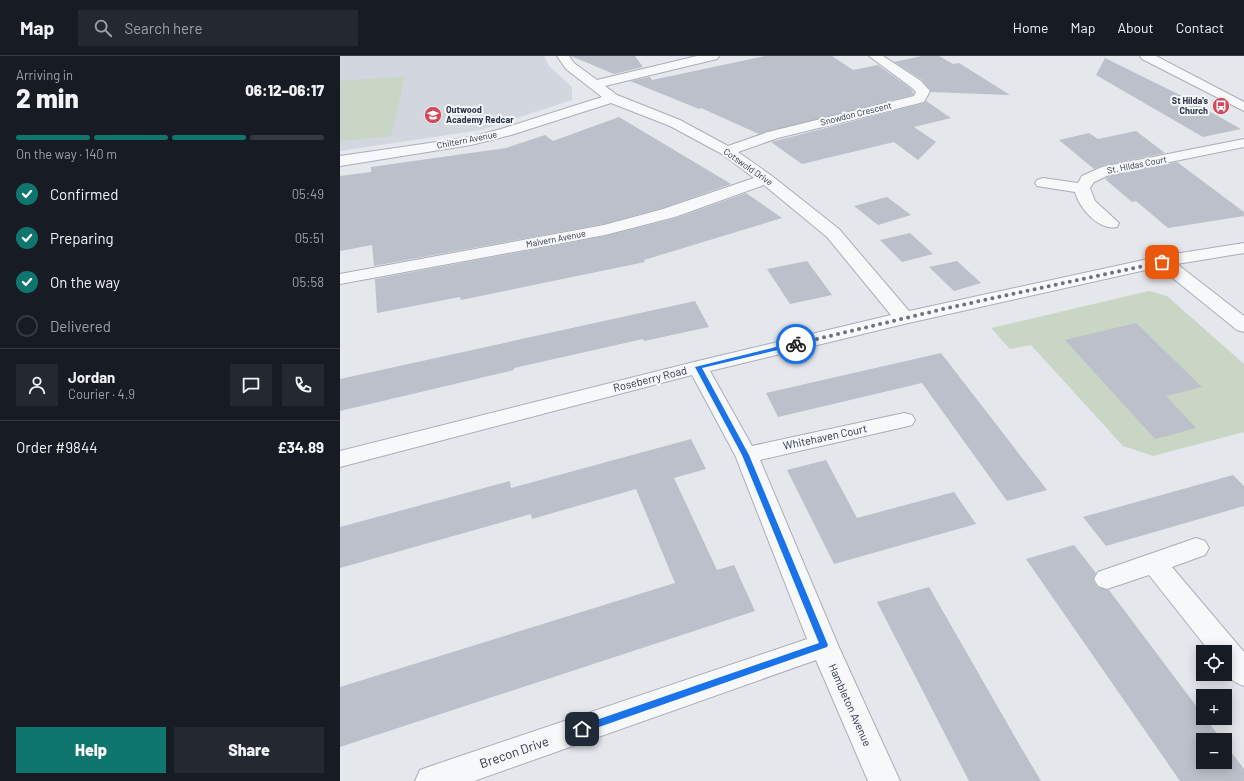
<!DOCTYPE html>
<html lang="en">
<head>
<meta charset="utf-8">
<style>
  body { margin:0; font-family:Barlow,sans-serif; background:#242831; color:#f1f3f6; height:100vh; display:flex; flex-direction:column; font-size:15px; white-space:nowrap }
  * { box-sizing:border-box; margin:0 }
  p { font-size:13px; color:#9ea1a6 }
  .icon { flex:none; width:22px; height:22px; fill:none; stroke:currentColor; stroke-width:2; stroke-linecap:round; stroke-linejoin:round }
  .map { position:relative; flex:1; overflow:hidden }
  .sheet { display:flex; flex-direction:column; background:#171b24; width:340px }
  .sheet>* { flex:none }
  .fabs { position:absolute; left:856px; top:589px; display:grid; gap:8px }
  .fabs a { display:grid; place-items:center; width:36px; height:36px; border-radius:0px; background:#171b24; box-shadow:0 2px 10px #0003; font-size:20px }
  .pin { position:absolute; display:grid; place-items:center; width:34px; height:34px; color:#fff; margin:-17px; border-radius:8px; box-shadow:0 2px 6px #0006 }
  .courier { position:absolute; display:grid; place-items:center; width:40px; height:40px; margin:-20px; border:3px solid #1a73e8; border-radius:50%; background:#fff; color:#222; box-shadow:0 1px 5px #0007 }
  .headline em { font-style:normal; font-weight:800 }
  .headline div { display:flex; flex-direction:column-reverse }
  .headline { display:flex; align-items:center; justify-content:space-between; height:68px; padding:0 16px }
  h1 { font-size:26px; font-weight:800; line-height:30px }
  .bar { display:grid; grid-template-columns:repeat(4,1fr); gap:6px 4px; align-content:center; height:48px; padding:0 16px }
  .bar i { height:5px; border-radius:3px; background:#363941 }
  .bar .selected { background:#0f766e }
  .bar p { grid-column:span 4 }
  .line { display:flex; align-items:center; gap:10px; padding:0 16px; border-top:1px solid #363941 }
  .line div { flex:1 }
  .round { display:grid; place-items:center; flex:none; width:42px; height:42px; border-radius:0px; background:#242831 }
  ol { padding:0 16px; list-style:none }
  li { display:flex; align-items:center; gap:12px; height:44px }
  li p { margin-inline-start:auto }
  li .icon { padding:4px; border-radius:50%; background:#0f766e; color:#fff; stroke-width:4 }
  li:last-child { color:#9ea1a6 }
  li i { width:22px; height:22px; border:2px solid #363941; border-radius:50% }
  .button { display:flex; gap:8px; margin-top:auto; padding:8px 16px }
  .button a { flex:1; height:46px; border-radius:0px; background:#0f766e; color:#fff; font-size:16px; font-weight:800; line-height:46px; text-align:center }
  .button a+a { background:#242831; color:#f1f3f6 }
  header { display:flex; align-items:center; gap:24px; box-sizing:border-box; height:56px; padding:0 20px; background:#171b24; border-bottom:1px solid #363941 }
  header strong { font-size:19px }
  nav { display:flex; gap:22px; margin-inline-start:auto; font-size:14px }
  .search { width:280px; height:36px; background:#242831; display:flex; align-items:center; gap:10px; box-sizing:border-box; padding:0 14px; border-radius:0px; color:#9ea1a6; font-size:15px }
  main { display:flex; flex:1; min-height:0 }
  .map>svg:first-child { display:block }
  .built { fill:#d2d6de }
  .green { fill:#c9d6c5 }
  .building { fill:#bbc0ca }
  .lines { fill:none; stroke-linecap:round; stroke-linejoin:round }
  .minor-casing { stroke:#a9aeb7; stroke-width:2 }
  .minor { fill:#f7f8fa; fill-rule:evenodd }
  .route { fill:#1a73e8 }
  .done { stroke:#6c737f; stroke-width:4; stroke-dasharray:0 7.2 }
  .labels { text-anchor:middle; stroke-width:4; stroke-linejoin:round; paint-order:stroke }
  .far-poi-label { font-size:9px; font-weight:bold; fill:#2b3445; stroke:#f4f6f9; text-anchor:end }
  .far-street-label { font-size:9px; fill:#2b3445; stroke:#f4f6f9 }
  .street-label { font-size:11px; fill:#2b3445; stroke:#f4f6f9 }
  .near-street-label { font-size:13px; fill:#2b3445; stroke:#f4f6f9 }
</style>
</head>
<body>
<header>
<strong>Map</strong>
<div class="search"><svg class="icon" aria-label="search" viewBox="0 0 24 24"><circle cx="10" cy="10" r="6"/><path d="M15 15l6 6"/></svg>Search here</div>
<nav><a>Home</a><a>Map</a><a>About</a><a>Contact</a></nav>
</header>
<main>
<section class="sheet">
<div class="headline"><div><h1>2 min</h1><p>Arriving in</p></div><em>06:12–06:17</em></div>
<div class="bar"><i class="selected"></i><i class="selected"></i><i class="selected"></i><i></i><p>On the way · 140 m</p></div>
<ol>
<li><svg class="icon" aria-label="check" viewBox="0 0 24 24"><path d="M5 12l5 5 9-10"/></svg>Confirmed<p>05:49</p></li>
<li><svg class="icon" aria-label="check" viewBox="0 0 24 24"><path d="M5 12l5 5 9-10"/></svg>Preparing<p>05:51</p></li>
<li><svg class="icon" aria-label="check" viewBox="0 0 24 24"><path d="M5 12l5 5 9-10"/></svg>On the way<p>05:58</p></li>
<li><i></i>Delivered</li>
</ol>
<div class="line" style="height:72px"><a class="round"><svg class="icon" aria-label="person" viewBox="0 0 24 24"><circle cx="12" cy="8" r="4"/><path d="M4 21q1-7 8-7t8 7"/></svg></a><div><b>Jordan</b><p>Courier · 4.9</p></div><a class="round"><svg class="icon" aria-label="chat" viewBox="0 0 24 24"><path d="M4 5h16v11H9l-5 4z"/></svg></a><a class="round"><svg class="icon" aria-label="phone" viewBox="0 0 24 24"><path d="M5 4h4l2 5-3 2q2 4 5 5l2-3 5 2v4C11 20 4 13 5 4z"/></svg></a></div>
<div class="line" style="height:52px"><div>Order #9844</div><b>£34.89</b></div>
<div class="button"><a>Help</a><a>Share</a></div>
</section>
<div class="map">
<svg width="904" height="725" viewBox="0 0 904 725">
  <rect width="100%" height="100%" fill="#e4e7ec"/>
  <path class="built" d="M 0,0 L 204,0 L 209,10 L 232,31 L 232,44 L 141,74 L 0,95 Z"/>
  <g class="green">
    <path d="M 65,20 L 51,80 L 0,85 L 0,25 Z"/>
    <path d="M 809,235 L 827,240 L 904,308 L 904,376 L 813,400 L 783,390 L 691,289 L 670,293 L 651,272 Z"/>
  </g>
  <g class="building">
    <path d="M 231,0 L 295,0 L 303,11 L 274,18 Z"/>
    <path d="M 425,0 L 492,0 L 513,14 L 538,9 L 570,32 L 573,36 L 571,35 L 574,37 L 573,39 L 419,78 L 361,52 L 359,53 L 290,25 L 310,21 L 312,24 Z"/>
    <path d="M 582,0 L 599,0 L 613,8 L 619,7 L 670,39 L 591,36 L 591,34 L 582,24 L 554,6 Z"/>
    <path d="M 765,2 L 840,39 L 901,73 L 863,81 L 756,19 Z"/>
    <path d="M 586,45 L 611,62 L 574,71 L 596,86 L 578,104 L 554,86 L 462,108 L 431,86 L 584,47 Z"/>
    <path d="M 279,61 L 391,128 L 323,152 L 264,168 L 34,210 L 32,189 L 0,195 L 0,120 L 31,116 L 31,111 L 166,92 L 205,79 L 213,85 Z"/>
    <path d="M 796,75 L 825,97 L 762,110 L 754,113 L 719,84 L 749,77 L 758,83 Z"/>
    <path d="M 837,106 L 904,156 L 904,160 L 828,172 L 796,145 L 792,146 L 765,123 L 771,119 Z"/>
    <path d="M 406,137 L 442,162 L 304,204 L 305,206 L 121,244 L 120,241 L 37,257 L 35,223 L 265,180 L 336,162 Z"/>
    <path d="M 547,141 L 571,159 L 538,169 L 514,150 Z"/>
    <path d="M 570,177 L 593,198 L 562,206 L 540,184 Z"/>
    <path d="M 467,205 L 492,239 L 450,248 L 427,213 Z"/>
    <path d="M 617,205 L 641,227 L 614,235 L 589,211 Z"/>
    <path d="M 355,245 L 369,271 L 304,285 L 303,283 L 174,312 L 174,314 L 0,355 L 0,323 Z"/>
    <path d="M 796,267 L 862,331 L 826,340 L 856,372 L 815,383 L 725,284 Z"/>
    <path d="M 601,297 L 707,434 L 667,445 L 582,327 L 438,361 L 426,337 Z"/>
    <path d="M 351,383 L 366,413 L 334,422 L 377,514 L 394,509 L 415,555 L 0,691 L 0,631 L 335,527 L 296,433 L 192,463 L 191,458 L 0,512 L 0,471 L 170,425 L 171,432 Z"/>
    <path d="M 486,404 L 517,462 L 614,436 L 636,468 L 494,508 L 447,414 Z"/>
    <path d="M 893,419 L 904,430 L 904,450 L 766,490 L 743,461 Z"/>
    <path d="M 734,489 L 756,517 L 753,524 L 757,531 L 769,534 L 863,659 L 863,662 L 865,662 L 882,684 L 863,684 L 863,706 L 885,706 L 885,688 L 904,713 L 904,725 L 840,725 L 686,503 Z"/>
    <path d="M 589,531 L 679,688 L 701,725 L 629,725 L 537,546 Z"/>
  </g>
  <g class="lines">
    <defs>
      <g id="minor">
        <path d="M 217,0 L 229,0 L 234,7 L 257,24 L 357,0 L 379,0 L 377,3 L 265,30 L 277,39 L 340,64 L 388,90 L 428,76 L 574,40 L 576,36 L 571,31 L 529,0 L 543,0 L 581,25 L 590,35 L 584,46 L 438,82 L 398,96 L 432,120 L 499,173 L 569,255 L 822,200 L 904,187 L 904,197 L 837,208 L 904,260 L 904,276 L 897,274 L 819,211 L 564,268 L 370,315 L 412,390 L 564,357 L 572,359 L 575,364 L 572,369 L 564,371 L 420,404 L 498,589 L 560,725 L 528,725 L 476,604 L 134,725 L 75,725 L 80,714 L 91,710 L 467,583 L 395,399 L 352,319 L 0,411 L 0,395 L 358,305 L 551,259 L 487,181 L 424,129 L 335,161 L 265,179 L 0,228 L 0,218 L 264,169 L 323,153 L 414,122 L 382,98 L 330,70 L 271,47 L 171,79 L 131,89 L 0,110 L 0,100 L 131,81 L 161,73 L 262,41 L 226,13 Z"/>
        <path d="M 800,0 L 816,0 L 904,46 L 904,55 L 802,3 Z"/>
        <path d="M 904,83 L 904,91 L 771,118 L 754,126 L 750,132 L 755,145 L 779,167 L 777,171 C 759,175 739,152 735,136 L 697,130 L 695,127 L 697,124 L 703,122 L 738,127 L 742,120 L 762,111 Z"/>
        <path d="M 856,482 L 865,485 L 869,492 L 865,499 L 832,511 L 904,596 L 904,630 C 885,623 885,615 885,596 L 870,596 L 809,519 L 767,533 L 758,530 L 754,523 L 758,516 Z"/>
      </g>
    </defs>
    <use href="#minor" class="minor-casing"/>
    <use href="#minor" class="minor"/>
  </g>
  <path class="route" d="M 456,286 L 458,286 L 458,289 L 362,312 L 409,399 L 488,589 L 487,591 L 242,677 L 239,675 L 238,673 L 239,670 L 242,669 L 479,587 L 402,399 L 355,311 Z"/>
  <g class="lines">
    <path class="done" d="M 456,288 L 612,251 L 822,206"/>
  </g>
  <defs>
    <symbol id="bus-disc" viewBox="-11 -11 22 22"><circle r="9.5" fill="#d1495b" stroke="#f4f6f9"/><path d="M-5-6H5V4H4V6H2V4H-2V6H-4V4H-5ZM-3.5-4V0h7V-4ZM-3.5 1.2v1.5H-2V1.2ZM2 1.2v1.5H3.5V1.2Z" fill="#fff"/></symbol>
    <symbol id="school-disc" viewBox="-11 -11 22 22"><circle r="9.5" fill="#d1495b" stroke="#f4f6f9"/><path d="M0-5L7-2L0 1L-7-2ZM-4 1L0 2.5L4 1V4Q0 6-4 4Z" fill="#fff"/></symbol>
  </defs>
  <g fill-rule="evenodd">
    <use href="#bus-disc" x="871" y="40" width="20" height="20"/>
    <use href="#school-disc" x="83" y="49" width="20" height="20"/>
  </g>
  <g class="labels">
    <g class="far-poi-label">
      <text x="868" y="48">St Hilda's<tspan x="868" dy="10">Church</tspan></text>
      <text x="106" y="57" text-anchor="start">Outwood<tspan x="106" dy="10">Academy Redcar</tspan></text>
    </g>
    <g class="far-street-label">
      <text transform="translate(516 58) rotate(-14)" y="3">Snowdon Crescent</text>
      <text transform="translate(127 84) rotate(-11)" y="3">Chiltern Avenue</text>
      <text transform="translate(797 109) rotate(-11)" y="3">St. Hildas Court</text>
      <text transform="translate(408 111) rotate(35)" y="3">Cotswold Drive</text>
      <text transform="translate(216 183) rotate(-11)" y="3">Malvern Avenue</text>
    </g>
    <g class="street-label">
      <text transform="translate(310 323) rotate(-14)" y="4">Roseberry Road</text>
      <text transform="translate(485 381) rotate(-12)" y="4">Whitehaven Court</text>
      <text transform="translate(510 649) rotate(66)" y="4">Hambleton Avenue</text>
    </g>
    <g class="near-street-label">
      <text transform="translate(174 696) rotate(-19)" y="5">Brecon Drive</text>
    </g>
  </g>
</svg>
<div class="fabs">
<a><svg class="icon" aria-label="locate" viewBox="0 0 24 24"><circle cx="12" cy="12" r="6"/><path d="M12 2v4M12 18v4M2 12h4M18 12h4"/></svg></a>
<a>+</a>
<a>−</a>
</div>
<div class="pin" style="left:822px;top:206px;background:#ea580c"><svg class="icon" aria-label="bag" viewBox="0 0 24 24"><path d="M5 8h14l-1 12H6zM9 8a3 3 0 0 1 6 0"/></svg></div>
<div class="pin" style="left:242px;top:673px;background:#1f2937"><svg class="icon" aria-label="home" viewBox="0 0 24 24"><path d="M3 11l9-7 9 7M6 9v11h12V9"/></svg></div>
<div class="courier" style="left:456px;top:288px"><svg class="icon" aria-label="bike" viewBox="0 0 24 24"><circle cx="6" cy="16" r="4"/><circle cx="18" cy="16" r="4"/><path d="M6 16l4-8h5l3 8M10 8l3 8H6M13 5h3"/></svg></div>
</div>
</main>
</body>
</html>
